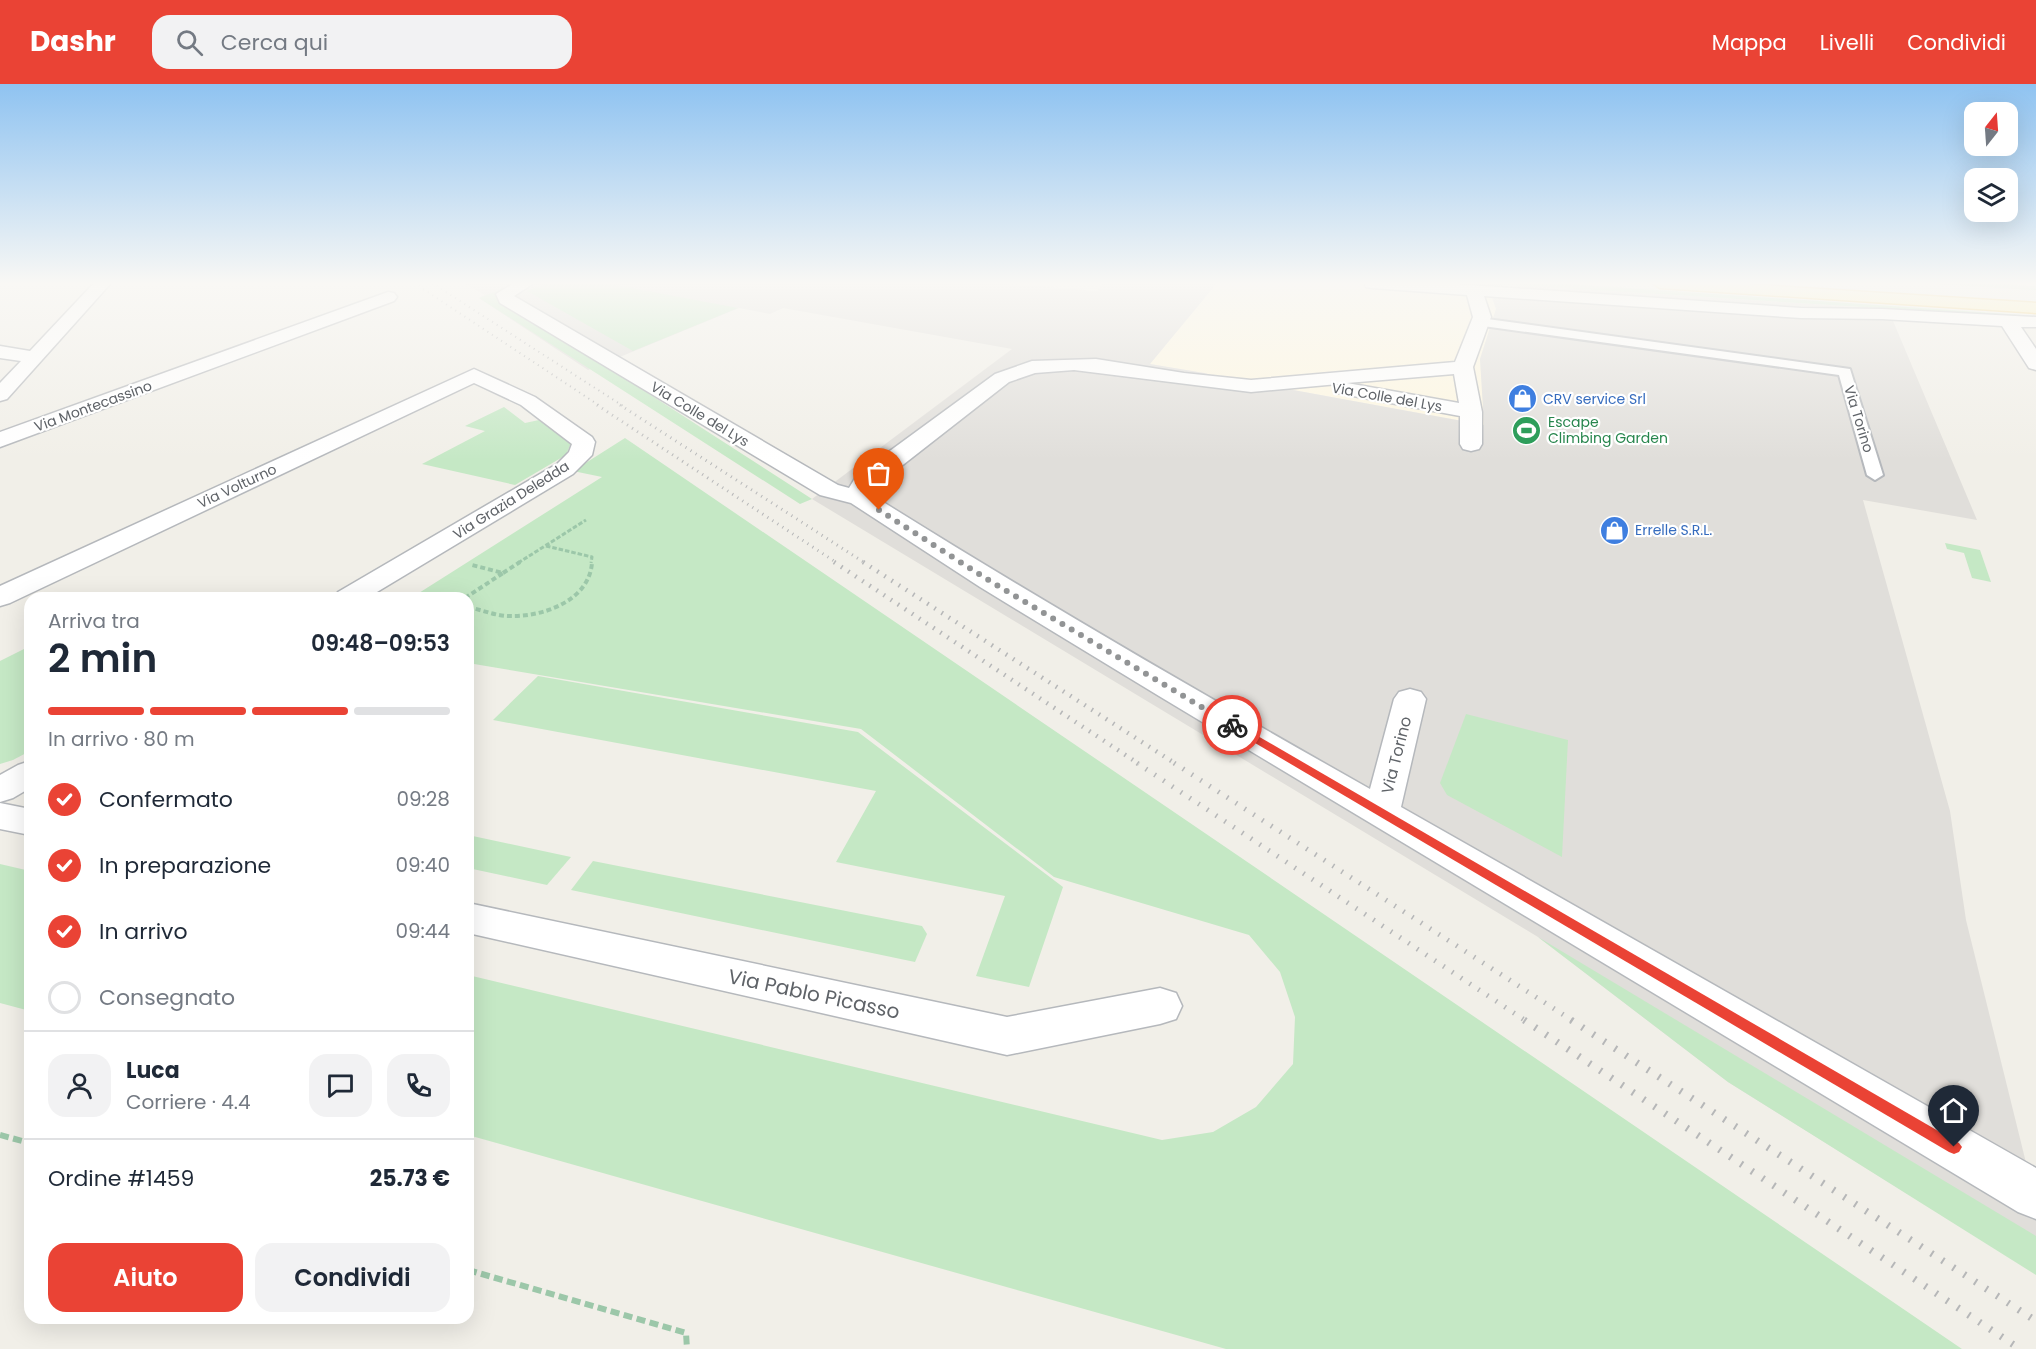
<!DOCTYPE html>
<html lang="it">
<head>
<meta charset="utf-8">
<style>
  body { margin:0; font-family:Poppins,sans-serif; background:#f2f2f3; color:#1f2937; height:100vh; display:flex; flex-direction:column; font-size:22px; white-space:nowrap }
  * { box-sizing:border-box; margin:0 }
  p { font-size:20px; color:#747a83 }
  .icon { flex:none; width:33px; height:33px; fill:none; stroke:currentColor; stroke-width:2; stroke-linecap:round; stroke-linejoin:round }
  .map { position:relative; flex:1; overflow:hidden }
  .details { position:absolute; left:24px; top:508px; width:450px; height:732px; display:flex; flex-direction:column; background:#fff; border-radius:18px; box-shadow:0 6px 24px #0002 }
  .details>* { flex:none }
  .needle { width:39px; rotate:17deg }
  .buttons { position:absolute; left:1964px; top:18px; display:grid; gap:12px }
  .buttons a { display:grid; place-items:center; width:54px; height:54px; border-radius:12px; background:#fff; box-shadow:0 6px 24px #0002; font-size:30px }
  .pin { position:absolute; display:grid; place-items:center; width:51px; height:51px; color:#fff; margin:-62px -26px; border-radius:50% 50% 50% 0; rotate:-45deg; box-shadow:0 0 6px #0007 }
  .pin .icon { rotate:45deg }
  .courier { position:absolute; display:grid; place-items:center; width:60px; height:60px; margin:-30px; border:4px solid #ea4335; border-radius:50%; background:#fff; color:#222; box-shadow:0 2px 8px #0007 }
  .headline em { font-style:normal; font-weight:600 }
  .headline div { display:flex; flex-direction:column-reverse }
  .headline { display:flex; align-items:center; justify-content:space-between; height:102px; padding:0 24px }
  h1 { font-size:39px; font-weight:600; line-height:45px }
  .bar { display:grid; grid-template-columns:repeat(4,1fr); gap:9px 6px; align-content:center; height:72px; padding:0 24px }
  .bar i { height:8px; border-radius:4px; background:#e0e1e3 }
  .bar .active { background:#ea4335 }
  .bar p { grid-column:span 4 }
  .line { display:flex; align-items:center; gap:15px; padding:0 24px; border-top:2px solid #e0e1e3 }
  .line div { flex:1 }
  .round { display:grid; place-items:center; flex:none; width:63px; height:63px; border-radius:18px; background:#f2f2f3 }
  ol { padding:0 24px; list-style:none }
  li { display:flex; align-items:center; gap:18px; height:66px }
  li p { margin-inline-start:auto }
  li .icon { padding:6px; border-radius:50%; background:#ea4335; color:#fff; stroke-width:4 }
  li:last-child { color:#747a83 }
  li i { width:33px; height:33px; border:3px solid #e0e1e3; border-radius:50% }
  .primary-button { display:flex; gap:12px; margin-top:auto; padding:12px 24px }
  .primary-button a { flex:1; height:69px; border-radius:18px; background:#ea4335; color:#fff; font-size:24px; font-weight:600; line-height:69px; text-align:center }
  .primary-button a+a { background:#f2f2f3; color:#1f2937 }
  header { display:flex; align-items:center; gap:36px; box-sizing:border-box; height:84px; padding:0 30px; background:#ea4335; color:#fff }
  header strong { font-size:28px }
  nav { display:flex; gap:33px; margin-inline-start:auto; font-size:21px }
  .search { width:420px; height:54px; background:#f2f2f3; display:flex; align-items:center; gap:15px; box-sizing:border-box; padding:0 21px; border-radius:18px; color:#747a83; font-size:22px }
  .map>svg:first-child { display:block }
  .commercial { fill:#fef7e0 }
  .industrial { fill:#e0deda }
  .green { fill:#c5e8c5 }
  .lines { fill:none; stroke-linecap:round; stroke-linejoin:round }
  .lane-casing { stroke:#b5b8bc; stroke-width:4 }
  .street-casing { stroke:#b5b8bc; stroke-width:3 }
  .primary-casing { stroke:#f2c960; stroke-width:3 }
  .path-far2 { stroke:#9cc7a9; stroke-width:3; stroke-dasharray:4.5 2; stroke-linecap:butt }
  .path-far1 { stroke:#9cc7a9; stroke-width:4; stroke-dasharray:5 3; stroke-linecap:butt }
  .path { stroke:#9cc7a9; stroke-width:6; stroke-dasharray:9 4.5; stroke-linecap:butt }
  .lane { fill:#fff; fill-rule:evenodd }
  .street { fill:#fff; fill-rule:evenodd }
  .primary { fill:#fff2af; fill-rule:evenodd }
  .rail-far4 { stroke:#b6b7b8; stroke-width:2; stroke-dasharray:1 4.5; stroke-linecap:butt }
  .rail-far3 { stroke:#b6b7b8; stroke-width:3; stroke-dasharray:1 5; stroke-linecap:butt }
  .rail-far2 { stroke:#b6b7b8; stroke-width:4.5; stroke-dasharray:1.5 7; stroke-linecap:butt }
  .rail-far1 { stroke:#b6b7b8; stroke-width:5; stroke-dasharray:1.5 9; stroke-linecap:butt }
  .rail { stroke:#b6b7b8; stroke-width:7; stroke-dasharray:2 11; stroke-linecap:butt }
  .route { fill:#ea4335 }
  .done { stroke:#929495; stroke-width:6; stroke-dasharray:0 10.8 }
  .labels { text-anchor:middle; stroke-width:4.5; stroke-linejoin:round; paint-order:stroke }
  .far-street-label { font-size:14px; fill:#5f6368; stroke:#fff }
  .far-shop-label { font-size:14px; fill:#366cbe; stroke:#fff; text-anchor:start }
  .far-leisure-label { font-size:14px; fill:#27864d; stroke:#fff; text-anchor:start }
  .street-label { font-size:16px; fill:#5f6368; stroke:#fff }
  .near-street-label { font-size:20px; fill:#5f6368; stroke:#fff }
</style>
</head>
<body>
<header>
<strong>Dashr</strong>
<div class="search"><svg class="icon" aria-label="search" viewBox="0 0 24 24"><circle cx="10" cy="10" r="6"/><path d="M15 15l6 6"/></svg>Cerca qui</div>
<nav><a>Mappa</a><a>Livelli</a><a>Condividi</a></nav>
</header>
<div class="map">
<svg width="2036" height="1265" viewBox="0 0 2036 1265">
  <rect width="100%" height="100%" fill="#f1efe8"/>
  <path class="commercial" d="M 1217,199 L 1487,199 L 1496,225 L 1480,275 L 1485,341 L 1244,297 L 1230,296 L 1204,289 L 1150,280 Z"/>
  <path class="industrial" d="M 463,199 L 996,199 L 1097,207 L 1104,199 L 1217,199 L 1150,280 L 1204,289 L 1230,296 L 1244,297 L 1484,341 L 1480,275 L 1496,225 L 1487,199 L 1888,225 L 1977,436 L 1863,416 L 1950,727 L 1966,836 L 2036,1119 L 2036,1190 L 1728,998 L 1538,853 L 812,415 L 1012,265 L 783,224 L 770,230 L 739,224 L 588,286 L 479,214 L 485,211 Z"/>
  <g class="green">
    <path d="M 549,199 L 605,199 L 738,224 L 633,267 L 527,207 Z"/>
    <path d="M 1483,199 L 1555,199 L 2036,232 L 2036,234 Z"/>
    <path d="M 1920,199 L 1988,199 L 2036,202 L 2036,206 Z"/>
    <path d="M 512,201 L 501,207 L 497,212 L 812,415 L 800,420 L 479,214 Z"/>
    <path d="M 504,323 L 525,339 L 539,336 L 571,359 L 566,371 L 515,401 L 422,380 L 485,347 L 465,342 Z"/>
    <path d="M 625,354 L 1962,1265 L 1226,1265 L 468,1051 L 468,891 L 1162,1056 L 1213,1048 L 1256,1023 L 1293,980 L 1295,933 L 1280,888 L 1249,851 L 1054,793 L 861,645 L 468,579 L 468,514 L 411,514 L 602,393 L 573,387 Z"/>
    <path d="M 1945,459 L 1980,466 L 1991,498 L 1972,494 L 1964,469 L 1947,465 Z"/>
    <path d="M 30,562 L 30,667 L 13,676 L 0,680 L 0,577 Z"/>
    <path d="M 538,592 L 858,648 L 1063,803 L 1029,903 L 976,892 L 1005,812 L 836,778 L 876,707 L 493,636 Z"/>
    <path d="M 1466,630 L 1568,656 L 1562,773 L 1447,711 L 1440,699 Z"/>
    <path d="M 468,751 L 571,773 L 547,801 L 468,784 Z"/>
    <path d="M 593,777 L 922,842 L 927,850 L 915,878 L 571,806 Z"/>
    <path d="M 0,780 L 30,787 L 30,927 L 0,919 Z"/>
    <path d="M 1538,853 L 2036,1152 L 2036,1191 L 1728,998 Z"/>
  </g>
  <g class="lines">
    <defs>
      <path id="lane" d="M 1480,234 L 1850,285 L 1883,391 L 1875,396 L 1867,391 L 1839,291 L 1476,241 L 1474,238 L 1476,235 Z"/>
      <g id="street">
        <path d="M 94,199 L 111,199 L 7,315 L 0,317 L 0,299 L 21,277 L 0,274 L 0,262 L 30,267 Z"/>
        <path d="M 514,199 L 534,199 L 514,212 L 838,401 L 849,404 L 857,391 L 995,290 L 1032,277 L 1096,275 L 1184,289 L 1251,296 L 1455,278 L 1473,233 L 1467,211 L 1372,204 L 1366,203 L 1364,199 L 1439,199 L 1801,224 L 1882,225 L 2036,233 L 2036,243 L 2021,243 L 2036,265 L 2036,286 L 2029,284 L 2002,242 L 1882,235 L 1801,234 L 1484,212 L 1491,233 L 1473,283 L 1482,328 L 1482,360 L 1479,365 L 1471,367 L 1463,365 L 1460,360 L 1460,332 L 1337,309 L 1334,305 L 1338,300 L 1251,308 L 1074,286 L 1035,289 L 1009,298 L 872,405 L 872,411 C 1036,514 1202,610 1370,705 L 1394,615 L 1399,608 L 1410,605 L 1421,608 L 1426,615 L 1401,723 L 2036,1084 L 2036,1135 L 2018,1128 L 1159,612 L 980,503 L 851,419 L 820,411 L 500,219 L 496,210 ZM 1454,290 L 1459,319 L 1347,299 Z"/>
        <path d="M 388,208 L 394,209 L 397,213 L 394,217 L 0,363 L 0,348 Z"/>
        <path d="M 474,285 L 535,313 L 592,353 L 595,358 L 592,371 L 573,390 L 367,514 L 334,514 L 338,508 L 557,380 L 569,368 L 572,360 L 521,321 L 474,299 L 10,519 L 0,522 L 0,502 Z"/>
        <path d="M 30,677 L 30,704 L 13,714 L 0,718 L 0,691 L 18,681 Z"/>
        <path d="M 0,719 L 30,725 L 30,751 L 0,745 Z"/>
        <path d="M 468,819 L 1007,933 L 1160,904 L 1176,909 L 1182,922 L 1176,935 L 1160,940 L 1007,971 L 468,849 Z"/>
      </g>
      <path id="primary" d="M 1652,199 L 1730,199 L 2036,219 L 2036,229 L 1660,204 Z"/>
    </defs>
    <use href="#lane" class="lane-casing"/>
    <use href="#street" class="street-casing"/>
    <use href="#primary" class="primary-casing"/>
    <g class="path-far2">
      <path d="M 546,462 L 592,473 L 591,479"/>
      <path d="M 518,479 L 586,436"/>
    </g>
    <g class="path-far1">
      <path d="M 503,489 L 520,478"/>
      <path d="M 465,514 L 503,489 L 472,481"/>
      <path d="M 468,523 C 482,526 496,532 510,532 C 544,533 590,516 592,478"/>
    </g>
    <g class="path">
      <path d="M 0,1051 L 30,1059"/>
      <path d="M 468,1186 L 686,1249 L 687,1265"/>
    </g>
    <use href="#lane" class="lane"/>
    <use href="#street" class="street"/>
    <use href="#primary" class="primary"/>
    <g class="rail-far4">
      <path d="M 414,199 L 600,322"/>
      <path d="M 432,199 L 623,322"/>
    </g>
    <g class="rail-far3">
      <path d="M 597,321 L 837,479"/>
      <path d="M 620,321 L 865,479"/>
    </g>
    <g class="rail-far2">
      <path d="M 834,478 L 1139,680"/>
      <path d="M 863,478 L 1176,680"/>
    </g>
    <g class="rail-far1">
      <path d="M 1137,679 L 1526,937"/>
      <path d="M 1174,679 L 1573,937"/>
    </g>
    <g class="rail">
      <path d="M 1524,936 L 2020,1265"/>
      <path d="M 1571,936 L 2036,1237"/>
    </g>
  </g>
  <linearGradient id="sky" x2="0" y2="1"><stop stop-color="#8fc3f1"/><stop offset="0.53" stop-color="#f9f8f5"/><stop offset="1" stop-color="#f9f8f5" stop-opacity="0"/></linearGradient>
  <rect width="2036" height="376" fill="url(#sky)"/>
  <path class="route" d="M 1232,637 L 1959,1059 L 1962,1063 L 1959,1068 L 1954,1070 L 1949,1068 L 1228,643 L 1228,638 Z"/>
  <g class="lines">
    <path class="done" d="M 879,426 L 990,497 L 1232,641"/>
  </g>
  <defs>
    <symbol id="shop-disc" viewBox="-11 -11 22 22"><circle r="9.5" fill="#3f7fe0" stroke="#fff"/><path d="M-5-2.5h2.3a2.7 3.5 0 0 1 5.4 0H5L5.5 6h-11ZM-1.5-2.5h3a1.5 2.3 0 0 0-3 0Z" fill="#fff"/></symbol>
    <symbol id="stadium-disc" viewBox="-11 -11 22 22"><circle r="9.5" fill="#2e9e5b" stroke="#fff"/><path d="M0-5a6.5 5 0 1 0 0 10a6.5 5 0 1 0 0-10ZM-3.5-1.8h7v3.6h-7Z" fill="#fff"/></symbol>
  </defs>
  <g fill-rule="evenodd">
    <use href="#shop-disc" x="1506" y="298" width="33" height="33"/>
    <use href="#stadium-disc" x="1510" y="330" width="33" height="33"/>
    <use href="#shop-disc" x="1598" y="430" width="33" height="33"/>
  </g>
  <g class="labels">
    <g class="far-street-label">
      <text transform="translate(1387 313) rotate(10)" y="5">Via Colle del Lys</text>
      <text transform="translate(93 322) rotate(-20)" y="5">Via Montecassino</text>
      <text transform="translate(700 330) rotate(31)" y="5">Via Colle del Lys</text>
      <text transform="translate(1859 335) rotate(73)" y="5">Via Torino</text>
      <text transform="translate(237 402) rotate(-25)" y="5">Via Volturno</text>
      <text transform="translate(511 416) rotate(-32)" y="5">Via Grazia Deledda</text>
    </g>
    <g class="far-shop-label">
      <text x="1543" y="320">CRV service Srl</text>
      <text x="1635" y="451">Errelle S.R.L.</text>
    </g>
    <g class="far-leisure-label">
      <text x="1548" y="343">Escape<tspan x="1548" dy="16">Climbing Garden</tspan></text>
    </g>
    <g class="street-label">
      <text transform="translate(1396 671) rotate(-76)" y="6">Via Torino</text>
    </g>
    <g class="near-street-label">
      <text transform="translate(814 910) rotate(12)" y="7">Via Pablo Picasso</text>
    </g>
  </g>
</svg>
<div class="buttons">
<a><svg class="needle" viewBox="-14 -14 28 28"><path d="M0-13l5 13h-10z" fill="#e53935"/><path d="M0 13l5-13h-10z" fill="#747a83"/></svg></a>
<a><svg class="icon" aria-label="layers" viewBox="0 0 24 24"><path d="M12 4l9 5-9 5-9-5zM3 14l9 5 9-5"/></svg></a>
</div>
<div class="pin" style="left:879px;top:426px;background:#ea580c"><svg class="icon" aria-label="bag" viewBox="0 0 24 24"><path d="M5 8h14l-1 12H6zM9 8a3 3 0 0 1 6 0"/></svg></div>
<div class="pin" style="left:1954px;top:1063px;background:#1f2937"><svg class="icon" aria-label="home" viewBox="0 0 24 24"><path d="M3 11l9-7 9 7M6 9v11h12V9"/></svg></div>
<div class="courier" style="left:1232px;top:641px"><svg class="icon" aria-label="bike" viewBox="0 0 24 24"><circle cx="6" cy="16" r="4"/><circle cx="18" cy="16" r="4"/><path d="M6 16l4-8h5l3 8M10 8l3 8H6M13 5h3"/></svg></div>
<section class="details">
<div class="headline"><div><h1>2 min</h1><p>Arriva tra</p></div><em>09:48–09:53</em></div>
<div class="bar"><i class="active"></i><i class="active"></i><i class="active"></i><i></i><p>In arrivo · 80 m</p></div>
<ol>
<li><svg class="icon" aria-label="check" viewBox="0 0 24 24"><path d="M5 12l5 5 9-10"/></svg>Confermato<p>09:28</p></li>
<li><svg class="icon" aria-label="check" viewBox="0 0 24 24"><path d="M5 12l5 5 9-10"/></svg>In preparazione<p>09:40</p></li>
<li><svg class="icon" aria-label="check" viewBox="0 0 24 24"><path d="M5 12l5 5 9-10"/></svg>In arrivo<p>09:44</p></li>
<li><i></i>Consegnato</li>
</ol>
<div class="line" style="height:108px"><a class="round"><svg class="icon" aria-label="person" viewBox="0 0 24 24"><circle cx="12" cy="8" r="4"/><path d="M4 21q1-7 8-7t8 7"/></svg></a><div><b>Luca</b><p>Corriere · 4.4</p></div><a class="round"><svg class="icon" aria-label="chat" viewBox="0 0 24 24"><path d="M4 5h16v11H9l-5 4z"/></svg></a><a class="round"><svg class="icon" aria-label="phone" viewBox="0 0 24 24"><path d="M5 4h4l2 5-3 2q2 4 5 5l2-3 5 2v4C11 20 4 13 5 4z"/></svg></a></div>
<div class="line" style="height:78px"><div>Ordine #1459</div><b>25.73 €</b></div>
<div class="primary-button"><a>Aiuto</a><a>Condividi</a></div>
</section>
</div>
</body>
</html>
